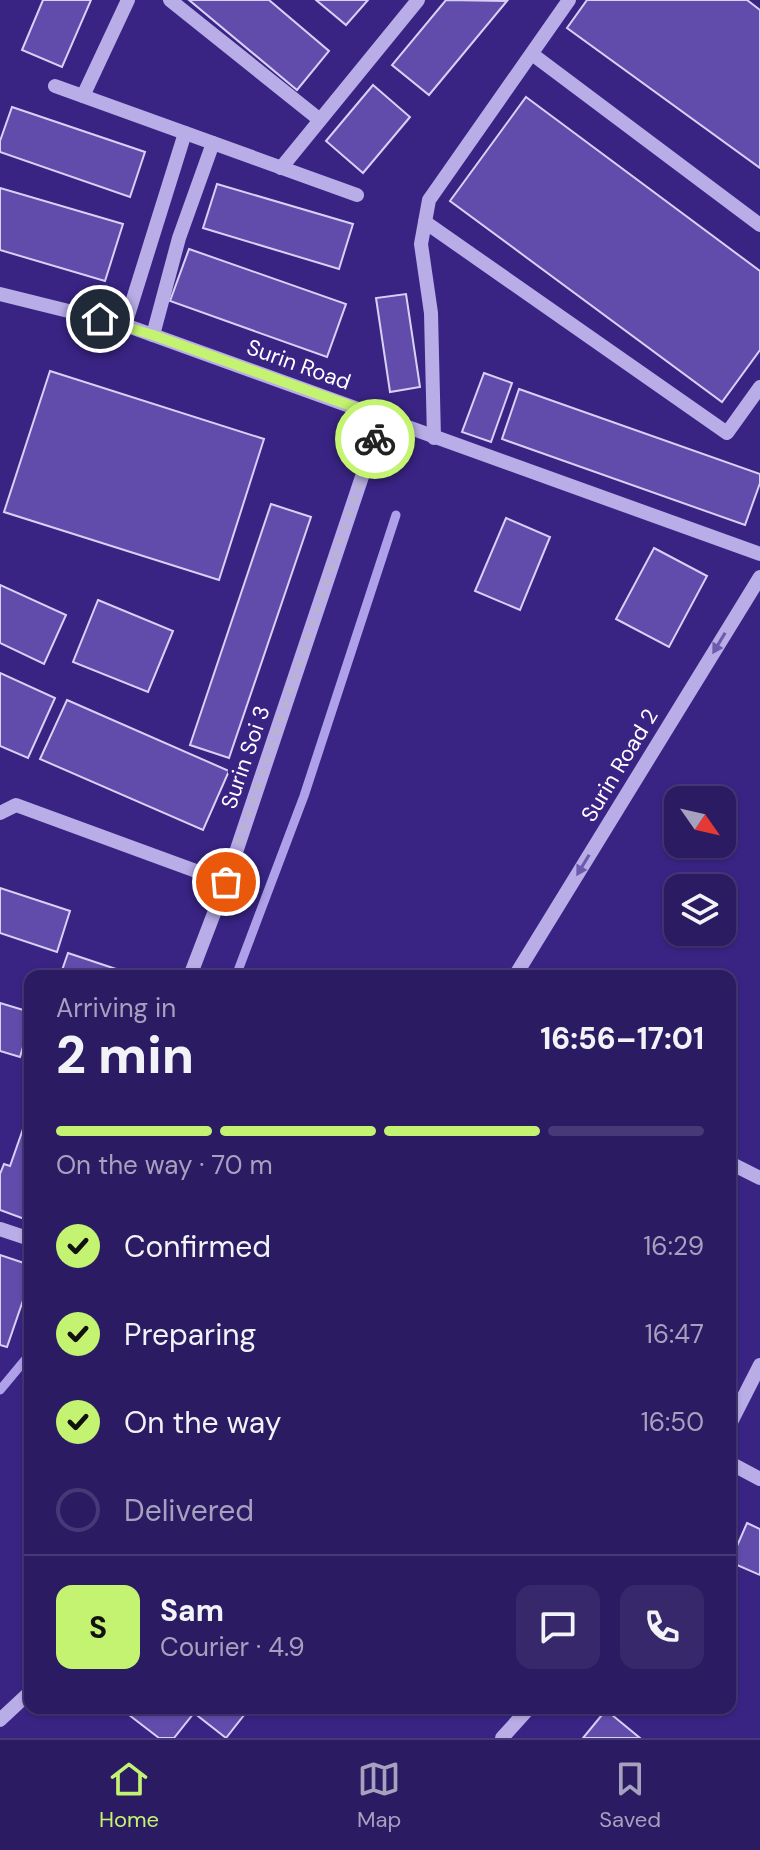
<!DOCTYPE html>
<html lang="en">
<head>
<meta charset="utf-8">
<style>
  body { margin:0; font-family:"DM Sans",sans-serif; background:#37286c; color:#f1f3f6; height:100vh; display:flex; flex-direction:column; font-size:30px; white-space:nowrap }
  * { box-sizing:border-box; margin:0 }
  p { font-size:26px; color:#a6a1be }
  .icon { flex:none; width:44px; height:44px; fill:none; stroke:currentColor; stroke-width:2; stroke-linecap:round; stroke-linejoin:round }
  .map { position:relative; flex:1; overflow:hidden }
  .side { position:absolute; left:24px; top:970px; width:712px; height:744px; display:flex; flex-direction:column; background:#2b1b63; border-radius:16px; box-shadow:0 2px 6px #0004,0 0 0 2px #473978 }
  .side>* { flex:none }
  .needle { width:52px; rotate:124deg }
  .tools { position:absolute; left:664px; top:786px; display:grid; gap:16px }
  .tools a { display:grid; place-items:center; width:72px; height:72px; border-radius:16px; background:#2b1b63; box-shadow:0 2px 6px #0004,0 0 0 2px #473978; font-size:40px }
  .pin { position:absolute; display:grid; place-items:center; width:68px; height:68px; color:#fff; margin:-34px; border:4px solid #fff; border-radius:50%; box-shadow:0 2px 8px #0007 }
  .courier { position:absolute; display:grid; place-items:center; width:80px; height:80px; margin:-40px; border:6px solid #c3f370; border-radius:50%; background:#fff; color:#222; box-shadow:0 2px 10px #0007 }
  .headline em { font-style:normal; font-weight:800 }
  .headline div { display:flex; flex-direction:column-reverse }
  .headline { display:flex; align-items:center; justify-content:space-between; height:136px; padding:0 32px }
  h1 { font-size:52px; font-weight:800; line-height:60px }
  .bar { display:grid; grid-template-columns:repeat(4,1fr); gap:12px 8px; align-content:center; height:96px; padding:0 32px }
  .bar i { height:10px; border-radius:6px; background:#473978 }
  .bar .current { background:#c3f370 }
  .bar p { grid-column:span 4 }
  .line { display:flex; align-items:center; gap:20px; padding:0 32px; border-top:2px solid #473978 }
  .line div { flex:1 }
  .round { display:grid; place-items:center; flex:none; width:84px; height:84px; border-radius:16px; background:#37286c }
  ol { padding:0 32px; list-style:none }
  li { display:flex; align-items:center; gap:24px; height:88px }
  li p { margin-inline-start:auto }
  li .icon { padding:8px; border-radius:50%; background:#c3f370; color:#111; stroke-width:4 }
  li:last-child { color:#a6a1be }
  li i { width:44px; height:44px; border:4px solid #473978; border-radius:50% }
  .dock { display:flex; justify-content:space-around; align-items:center; height:112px; border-top:2px solid #473978; background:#2b1b63; font-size:22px; color:#a6a1be }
  .dock a { display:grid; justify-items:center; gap:4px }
  .dock .current { color:#c3f370 }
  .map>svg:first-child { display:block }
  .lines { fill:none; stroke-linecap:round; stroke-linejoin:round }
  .stream { stroke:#afa1e9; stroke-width:9 }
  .building { fill:#614cac; stroke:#d8d1f6; stroke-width:2 }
  .minor { stroke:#b9ade8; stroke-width:14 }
  .oneway { fill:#6c5bac }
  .done { stroke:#bab2d4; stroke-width:8; stroke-dasharray:0 14.4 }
  .route { stroke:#c3f370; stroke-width:10 }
  .labels { text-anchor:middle; stroke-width:8; stroke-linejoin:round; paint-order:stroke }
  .street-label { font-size:22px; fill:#fff; stroke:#392484 }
</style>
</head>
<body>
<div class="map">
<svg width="760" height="1738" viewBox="0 0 760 1738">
  <rect width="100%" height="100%" fill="#392484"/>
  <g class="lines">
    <g class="stream">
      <path d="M 236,976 L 304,796 L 396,515"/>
      <path d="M 0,1390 L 30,1354"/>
    </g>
  </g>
  <g class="building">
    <path d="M 43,0 L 91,0 L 62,67 L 22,50 Z"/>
    <path d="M 189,0 L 269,0 L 329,51 L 297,90 Z"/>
    <path d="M 316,0 L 368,0 L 346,25 Z"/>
    <path d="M 446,0 L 507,1 L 429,95 L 392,65 Z"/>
    <path d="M 587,0 L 747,0 L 760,10 L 760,168 L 567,28 Z"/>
    <path d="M 373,85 L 410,117 L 363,173 L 326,141 Z"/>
    <path d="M 526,97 L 760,271 L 760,350 L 722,402 L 450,201 Z"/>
    <path d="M 12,107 L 145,152 L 130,197 L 0,152 L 0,141 Z"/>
    <path d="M 217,184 L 353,224 L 339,269 L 203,228 Z"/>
    <path d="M 0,188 L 123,224 L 105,281 L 0,250 Z"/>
    <path d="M 189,249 L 346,304 L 327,357 L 170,301 Z"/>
    <path d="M 406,294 L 420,387 L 390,392 L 376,298 Z"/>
    <path d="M 50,371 L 264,439 L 219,580 L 4,512 Z"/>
    <path d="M 484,373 L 512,383 L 491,442 L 462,432 Z"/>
    <path d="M 519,389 L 760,474 L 760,483 L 745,525 L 502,439 Z"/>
    <path d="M 271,504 L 311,517 L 229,758 L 190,745 Z"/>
    <path d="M 506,518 L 550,537 L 520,610 L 475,591 Z"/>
    <path d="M 654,548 L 707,576 L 669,647 L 616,619 Z"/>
    <path d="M 0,585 L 66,615 L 44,664 L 0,643 Z"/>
    <path d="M 98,600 L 173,631 L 148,692 L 73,662 Z"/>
    <path d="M 0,673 L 55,698 L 28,758 L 0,746 Z"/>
    <path d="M 67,700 L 229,771 L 203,830 L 40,759 Z"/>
    <path d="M 0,888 L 70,911 L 57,952 L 0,933 Z"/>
    <path d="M 68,953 L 137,976 L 60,976 Z"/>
    <path d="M 0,1003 L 30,1012 L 30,1023 L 20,1057 L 0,1051 Z"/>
    <path d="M 30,1109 L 30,1221 L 0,1210 L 0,1174 L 4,1164 L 10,1166 Z"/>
    <path d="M 0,1255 L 30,1265 L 30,1280 L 7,1347 L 0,1345 Z"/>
    <path d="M 747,1523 L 760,1529 L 760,1575 L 730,1562 Z"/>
    <path d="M 120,1708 L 245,1708 L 248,1710 L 226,1738 L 194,1713 L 174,1738 L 159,1738 Z"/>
    <path d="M 606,1710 L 640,1738 L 583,1738 Z"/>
  </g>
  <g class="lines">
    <g class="minor">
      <path d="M 170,0 L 320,120"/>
      <path d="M 532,54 L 760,225"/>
      <path d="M 55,86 L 357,195"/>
      <path d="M 83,96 L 128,0"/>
      <path d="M 281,168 L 418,0"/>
      <path d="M 425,222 L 727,433 L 760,387"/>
      <path d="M 0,294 L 125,325 L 760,554"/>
      <path d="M 125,325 L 185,133"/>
      <path d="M 153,335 L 179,238 L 213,143"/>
      <path d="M 434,438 L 431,313 L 421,244 L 429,200 L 569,0"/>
      <path d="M 0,813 L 16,805 L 226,882 L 382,417"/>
      <path d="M 190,976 L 226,882"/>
      <path d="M 515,976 L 760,577"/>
      <path d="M 730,1163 L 760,1178"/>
      <path d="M 0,1229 L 30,1239"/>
      <path d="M 730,1424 L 760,1365"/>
      <path d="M 730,1463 L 760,1479"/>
      <path d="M 0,1720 L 30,1692"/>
      <path d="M 502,1738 L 529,1708"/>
    </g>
  </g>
  <defs><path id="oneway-solid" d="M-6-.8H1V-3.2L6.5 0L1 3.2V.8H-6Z" transform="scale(2)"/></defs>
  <g class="oneway">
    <use href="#oneway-solid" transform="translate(719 643) rotate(121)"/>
    <use href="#oneway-solid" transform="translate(583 865) rotate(121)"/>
  </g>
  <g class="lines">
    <path class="done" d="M 226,882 L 375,439"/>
    <path class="route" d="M 100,319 L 153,335 L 382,417 L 375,439"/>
  </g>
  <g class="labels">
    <g class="street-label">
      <text transform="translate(299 364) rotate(20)" y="8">Surin Road</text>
      <text transform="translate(245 757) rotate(-71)" y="8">Surin Soi 3</text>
      <text transform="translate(619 765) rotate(-59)" y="8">Surin Road 2</text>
    </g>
  </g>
</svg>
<div class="tools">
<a><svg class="needle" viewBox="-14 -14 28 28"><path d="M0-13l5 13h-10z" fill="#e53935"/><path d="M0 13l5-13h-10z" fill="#a6a1be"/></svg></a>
<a><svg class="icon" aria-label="layers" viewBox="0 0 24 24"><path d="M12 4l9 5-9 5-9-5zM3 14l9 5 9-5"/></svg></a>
</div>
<div class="pin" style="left:226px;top:882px;background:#ea580c"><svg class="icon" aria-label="bag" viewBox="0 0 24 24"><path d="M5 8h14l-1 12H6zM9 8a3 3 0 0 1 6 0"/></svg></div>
<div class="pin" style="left:100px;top:319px;background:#1f2937"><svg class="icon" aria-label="home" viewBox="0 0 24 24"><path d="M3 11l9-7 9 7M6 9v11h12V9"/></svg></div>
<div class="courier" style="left:375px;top:439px"><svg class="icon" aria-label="bike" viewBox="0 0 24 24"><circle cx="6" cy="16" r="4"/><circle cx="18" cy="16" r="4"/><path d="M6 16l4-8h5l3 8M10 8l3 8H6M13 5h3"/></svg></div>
<section class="side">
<div class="headline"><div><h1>2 min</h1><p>Arriving in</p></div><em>16:56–17:01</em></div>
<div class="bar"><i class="current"></i><i class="current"></i><i class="current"></i><i></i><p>On the way · 70 m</p></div>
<ol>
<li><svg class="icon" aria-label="check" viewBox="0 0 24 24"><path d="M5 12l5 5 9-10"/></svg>Confirmed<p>16:29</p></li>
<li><svg class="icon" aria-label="check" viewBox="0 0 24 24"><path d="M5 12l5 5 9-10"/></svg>Preparing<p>16:47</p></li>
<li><svg class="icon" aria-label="check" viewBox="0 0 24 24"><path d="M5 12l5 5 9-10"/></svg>On the way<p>16:50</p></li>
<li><i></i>Delivered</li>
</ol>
<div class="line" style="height:144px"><b class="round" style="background:#c3f370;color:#111">S</b><div><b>Sam</b><p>Courier · 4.9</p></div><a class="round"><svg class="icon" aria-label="chat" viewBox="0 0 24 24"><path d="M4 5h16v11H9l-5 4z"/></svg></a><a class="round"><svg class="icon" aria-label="phone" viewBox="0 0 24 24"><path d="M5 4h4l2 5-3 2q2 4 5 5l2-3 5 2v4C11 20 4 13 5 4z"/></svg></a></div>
</section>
</div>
<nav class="dock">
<a class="current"><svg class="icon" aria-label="home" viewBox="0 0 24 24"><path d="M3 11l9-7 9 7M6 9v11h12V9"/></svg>Home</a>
<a><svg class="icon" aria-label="map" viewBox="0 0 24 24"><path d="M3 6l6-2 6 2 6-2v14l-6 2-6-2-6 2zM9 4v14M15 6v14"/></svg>Map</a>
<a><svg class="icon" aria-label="saved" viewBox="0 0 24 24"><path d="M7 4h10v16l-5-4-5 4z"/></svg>Saved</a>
</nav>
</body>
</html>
